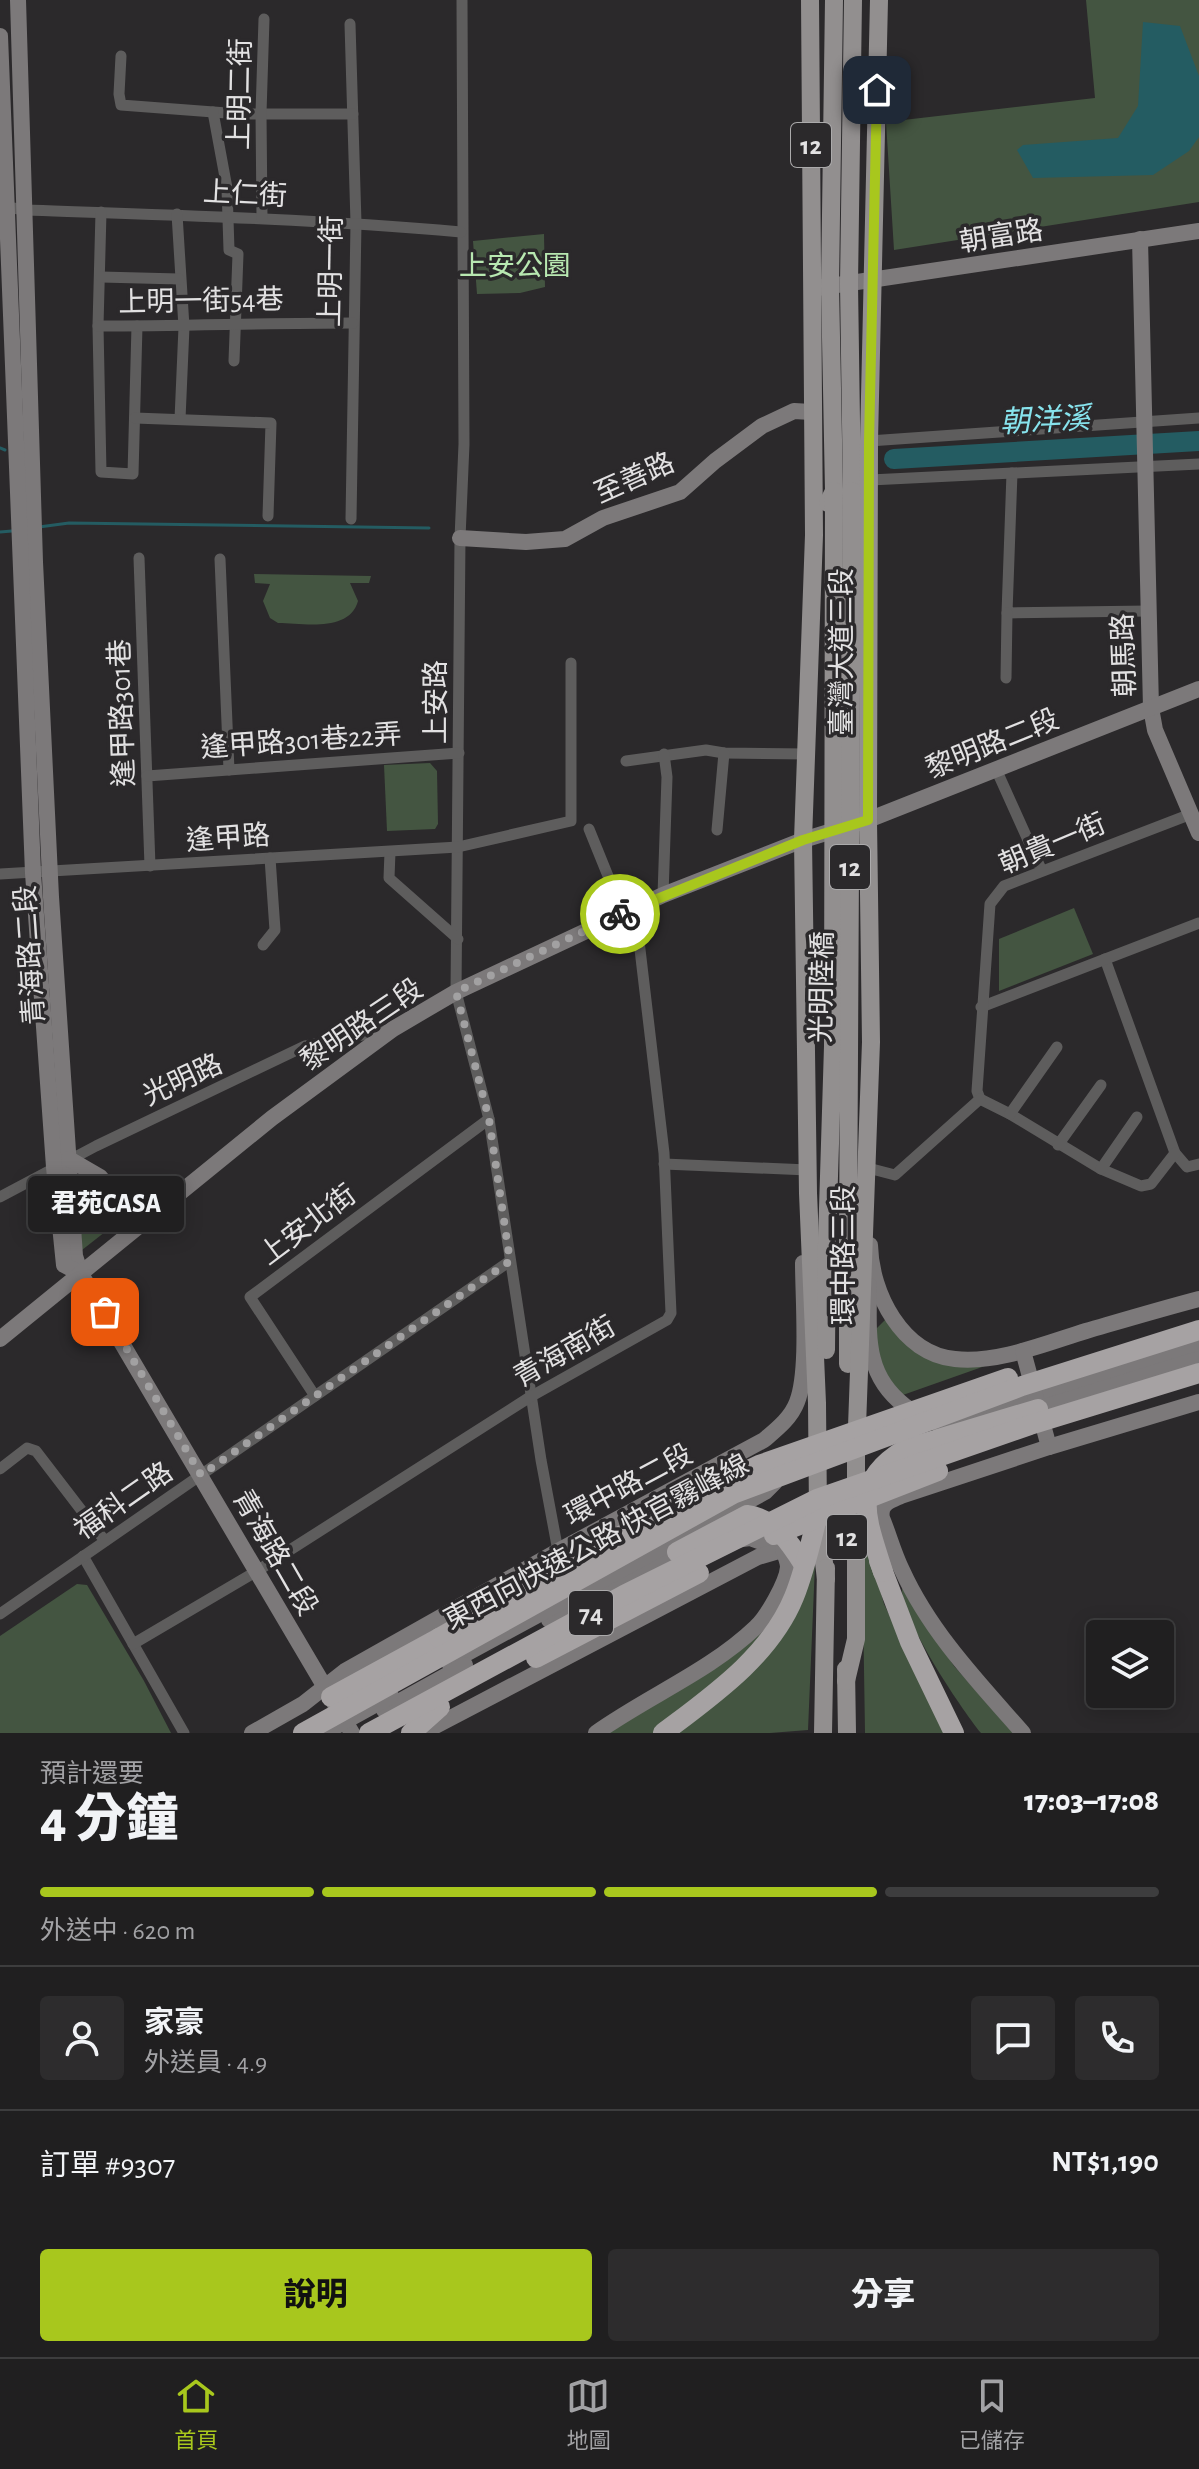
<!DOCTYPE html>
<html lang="zh-TW">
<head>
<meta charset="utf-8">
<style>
  body { margin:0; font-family:"Alegreya Sans","Noto Sans TC",sans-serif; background:#2d2c2d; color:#f1f3f6; height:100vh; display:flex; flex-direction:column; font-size:30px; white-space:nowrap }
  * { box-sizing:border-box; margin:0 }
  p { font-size:26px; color:#a2a2a5 }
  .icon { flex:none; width:44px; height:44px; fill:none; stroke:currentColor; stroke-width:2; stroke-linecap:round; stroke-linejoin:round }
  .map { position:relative; height:1733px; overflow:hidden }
  .sheet { display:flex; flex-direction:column; background:#201f20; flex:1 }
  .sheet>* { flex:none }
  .fabs { position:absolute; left:1086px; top:1620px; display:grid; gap:16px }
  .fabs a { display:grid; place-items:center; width:88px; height:88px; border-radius:8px; background:#201f20; box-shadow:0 4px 20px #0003,0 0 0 2px #3d3d3e; font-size:40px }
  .pin { position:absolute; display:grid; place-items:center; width:68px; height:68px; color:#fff; margin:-34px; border-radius:16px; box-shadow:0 4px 12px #0006 }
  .courier { position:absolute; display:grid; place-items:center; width:80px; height:80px; margin:-40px; border:6px solid #a8c71d; border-radius:50%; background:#fff; color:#222; box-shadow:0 2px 10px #0007 }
  .bubble { position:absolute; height:56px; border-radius:8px; background:#201f20; box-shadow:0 4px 20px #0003,0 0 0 2px #3d3d3e; font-size:26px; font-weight:800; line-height:56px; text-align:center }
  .summary em { font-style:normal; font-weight:800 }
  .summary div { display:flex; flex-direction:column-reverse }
  .summary { display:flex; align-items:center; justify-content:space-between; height:136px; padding:0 40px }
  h1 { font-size:52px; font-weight:800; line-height:60px }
  .bar { display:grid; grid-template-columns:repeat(4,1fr); gap:12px 8px; align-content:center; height:96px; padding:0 40px }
  .bar i { height:10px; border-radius:6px; background:#3d3d3e }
  .bar .active { background:#a8c71d }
  .bar p { grid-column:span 4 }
  .line { display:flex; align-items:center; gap:20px; padding:0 40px; border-top:2px solid #3d3d3e }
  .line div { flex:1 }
  .round { display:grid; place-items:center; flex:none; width:84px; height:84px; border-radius:8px; background:#2d2c2d }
  .action { display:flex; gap:16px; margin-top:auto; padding:16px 40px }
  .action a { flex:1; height:92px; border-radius:8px; background:#a8c71d; color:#111; font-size:32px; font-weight:800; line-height:92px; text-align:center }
  .action a+a { background:#2d2c2d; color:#f1f3f6 }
  .dock { display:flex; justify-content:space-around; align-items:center; height:112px; border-top:2px solid #3d3d3e; background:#201f20; font-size:22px; color:#a2a2a5 }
  .dock a { display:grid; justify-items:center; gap:4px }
  .dock .active { color:#a8c71d }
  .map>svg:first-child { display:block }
  .green { fill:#445541 }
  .water { fill:#245c62 }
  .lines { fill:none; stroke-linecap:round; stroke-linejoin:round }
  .stream { stroke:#245c62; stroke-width:3 }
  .river { stroke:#245c62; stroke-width:20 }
  .street { stroke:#5e5d5d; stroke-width:11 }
  .secondary { stroke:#7c797a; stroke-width:16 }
  .primary { stroke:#928f8f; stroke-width:18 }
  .highway { stroke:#a6a2a3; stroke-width:20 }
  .primary-bridge { stroke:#928f8f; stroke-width:18 }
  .highway-bridge { stroke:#a6a2a3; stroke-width:20 }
  .done { stroke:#a2a1a2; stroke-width:8; stroke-dasharray:0 14.4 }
  .route { stroke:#a8c71d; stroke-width:10 }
  .labels { text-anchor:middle; stroke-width:7; stroke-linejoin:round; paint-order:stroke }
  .shield { fill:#2b292b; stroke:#abaaab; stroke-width:2 }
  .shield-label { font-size:26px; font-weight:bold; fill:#e2e1e2 }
  .street-label { font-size:28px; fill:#e2e1e2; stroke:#2b292b }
  .park-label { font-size:28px; fill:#b8e8b1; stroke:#2b292b }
  .water-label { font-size:30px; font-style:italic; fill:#87e3ed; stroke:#2b292b }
</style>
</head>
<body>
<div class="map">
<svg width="1199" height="1733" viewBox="0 0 1199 1733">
  <rect width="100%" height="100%" fill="#2b292b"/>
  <g class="green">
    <path d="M 1086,0 L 1199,0 L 1199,202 L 894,250 L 886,122 L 1095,98 Z"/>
    <path d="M 544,234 L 545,287 L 520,293 L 477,294 L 473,241 Z"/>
    <path d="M 254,574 L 371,576 L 369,583 L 350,583 L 358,601 C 349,633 303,623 278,623 L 270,618 L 263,601 L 270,584 L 255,583 Z"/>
    <path d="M 430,763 L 437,771 L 438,824 L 435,829 L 387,831 L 384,765 Z"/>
    <path d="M 1074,908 L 1093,954 L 999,991 L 999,939 Z"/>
    <path d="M 85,1180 L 119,1221 L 82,1250 L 78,1187 Z"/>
    <path d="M 885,1320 L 897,1334 L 985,1366 L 900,1396 L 877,1366 L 877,1328 Z"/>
    <path d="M 862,1542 L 867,1543 L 884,1604 L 946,1733 L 865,1733 Z"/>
    <path d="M 815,1564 L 808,1730 L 770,1733 L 672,1733 L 706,1708 Z"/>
    <path d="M 798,1565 L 752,1650 L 656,1733 L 609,1733 L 740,1644 Z"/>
    <path d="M 77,1584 L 87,1585 L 144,1681 L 171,1733 L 0,1733 L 0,1636 Z"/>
    <path d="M 902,1588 L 954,1666 L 1013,1733 L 981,1733 C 960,1707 900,1618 902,1588 Z"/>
  </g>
  <path class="water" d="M 1143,22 L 1180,26 L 1199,76 L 1199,137 L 1189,151 L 1153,175 L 1033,178 L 1017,150 L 1023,145 L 1118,138 L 1138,106 Z"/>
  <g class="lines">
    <g class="stream">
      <path d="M 0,448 L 5,450"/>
      <path d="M 39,527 L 69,523 L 429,528"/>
      <path d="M 0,532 L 12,531"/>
    </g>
    <path class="river" d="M 894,459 L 1199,441"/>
    <g class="street">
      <path d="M 462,0 L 464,444 L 460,538 L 456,992 L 489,1119 L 541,1460 L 558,1551"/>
      <path d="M 350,24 L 356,223 L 351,519"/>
      <path d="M 121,56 L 119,94 L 121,105 L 240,114 L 353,114"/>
      <path d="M 213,112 L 227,188 L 229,250 L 238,254 L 234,361"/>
      <path d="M 1,206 L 25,210 C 171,215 316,219 461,232"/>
      <path d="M 101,212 L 98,326 L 101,472 L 133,474 L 137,326"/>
      <path d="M 177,214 L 184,327 L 180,419"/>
      <path d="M 262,218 L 261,113 L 264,19"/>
      <path d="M 101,277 L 179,279"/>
      <path d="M 98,326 C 183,326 268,323 353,323"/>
      <path d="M 135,418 L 271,423 L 268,516"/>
      <path d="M 869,441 L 1199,418"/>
      <path d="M 1012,473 L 1007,613 L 1148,611"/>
      <path d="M 870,480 L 1199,464"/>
      <path d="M 139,558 L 150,866"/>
      <path d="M 220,559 L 229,770"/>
      <path d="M 1006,678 L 1007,613"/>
      <path d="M 626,761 L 706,750 L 724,753 L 808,754"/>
      <path d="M 996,769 L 1041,869"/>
      <path d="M 147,776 L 459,753"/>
      <path d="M 589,829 L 623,913"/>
      <path d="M 717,830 L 724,753"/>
      <path d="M 390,852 L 389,878 L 458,939"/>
      <path d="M 0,874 L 458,847 L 571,821 L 571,663"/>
      <path d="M 663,895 L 667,777 L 664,754"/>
      <path d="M 263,945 L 275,930 L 270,858"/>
      <path d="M 1105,959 L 1175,1153 L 1187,1167 L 1199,1164"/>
      <path d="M 981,1007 L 1199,923"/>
      <path d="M 980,1099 L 977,1091 L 990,904 L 1004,886 L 1191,814"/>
      <path d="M 980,1099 L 1010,1114 L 1101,1169 L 1141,1186 L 1151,1184 L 1175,1153"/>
      <path d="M 1010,1114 L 1057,1047"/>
      <path d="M 1058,1145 L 1101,1085"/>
      <path d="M 664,1164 L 808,1170"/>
      <path d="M 868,1168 L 895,1175 L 980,1099"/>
      <path d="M 1101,1169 L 1137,1117"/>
      <path d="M 0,1197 L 96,1146 L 305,1046 L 388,1030"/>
      <path d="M 315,1396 L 250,1297 L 489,1119"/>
      <path d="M 0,1469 L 27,1448 L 36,1451 L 105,1541"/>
      <path d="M 83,1556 L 184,1733"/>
      <path d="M 0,1614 L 510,1261"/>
      <path d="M 133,1644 L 257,1571 L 530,1397 L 667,1320 L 671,1313 L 664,1153 L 635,907"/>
    </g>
    <g class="secondary">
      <path d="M 18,0 L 35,562 L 51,897 L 75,1256 L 81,1274 L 352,1733"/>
      <path d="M 0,36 L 33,873 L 54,1167 L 64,1265 L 81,1274"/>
      <path d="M 1140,239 L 1151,708 L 1155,730 L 1199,833"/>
      <path d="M 817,288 L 1199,231"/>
      <path d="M 460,538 L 526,542 L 565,539 L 603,518 L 680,492 L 715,461 L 762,426 L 794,411 L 811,412"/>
      <path d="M 69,1159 L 100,1177 L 141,1226"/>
      <path d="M 870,1245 C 871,1293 902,1354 955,1359 C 996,1364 1047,1343 1086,1331 C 1124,1320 1161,1309 1199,1299"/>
      <path d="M 869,1285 C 869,1333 863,1374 905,1406 C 920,1418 931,1423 950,1424 L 1199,1345"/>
      <path d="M 0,1339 L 272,1118 L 393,1029 L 456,992 L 663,895 L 803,840 L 868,820 L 1199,689"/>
      <path d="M 1023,1351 L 1049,1447"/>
      <path d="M 1038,1409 L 1199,1359"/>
      <path d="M 735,1540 L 750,1538 L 783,1550"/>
      <path d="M 549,1620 L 677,1552 L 689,1549"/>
      <path d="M 449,1663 L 765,1492 L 775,1482"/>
      <path d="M 384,1710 L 465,1665"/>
      <path d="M 252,1733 L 303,1704 L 345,1671 L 558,1551 L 764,1440 C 777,1429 791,1418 797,1402 C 809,1372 803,1298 803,1263"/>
      <path d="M 324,1733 L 391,1696"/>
      <path d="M 422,1733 L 758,1557 L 782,1550"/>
      <path d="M 596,1733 C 648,1696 710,1671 756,1627 C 767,1617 787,1582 788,1567 C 788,1562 785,1555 783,1550"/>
      <path d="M 1023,1733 C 979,1683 930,1632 902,1570 C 894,1554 889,1535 882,1518 C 879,1504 890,1501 901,1496 L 1049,1447 L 1199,1402"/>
    </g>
    <g class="primary">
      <path d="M 810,0 L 814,535 L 803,840 L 808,1193 L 817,1403 L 818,1514 L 826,1579"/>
      <path d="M 852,491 L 849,284 L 853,0"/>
      <path d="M 828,503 L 834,491 L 830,286 L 834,0"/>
      <path d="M 848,1242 L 848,1364"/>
      <path d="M 826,1350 L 827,1241"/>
      <path d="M 846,1669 L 847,1733"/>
      <path d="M 846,1681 L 856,1639 L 856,1454 L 871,1042 L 868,820 L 869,441 L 879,0"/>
      <path d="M 823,1733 L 826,1568"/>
    </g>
    <g class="highway">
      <path d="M 677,1552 L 747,1515 C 774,1518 791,1544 804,1565"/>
      <path d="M 879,1561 L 910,1642 L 954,1733"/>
      <path d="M 883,1572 C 867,1519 848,1483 905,1449 L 1038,1409"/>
      <path d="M 331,1697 L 439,1638"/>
      <path d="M 411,1733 L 440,1707"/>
      <path d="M 663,1733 C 712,1696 770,1656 794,1597 C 805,1570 811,1541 818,1514"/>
    </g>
    <g class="primary-bridge">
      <path d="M 827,1241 L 833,1046 L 834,491"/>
      <path d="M 848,1242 L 852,491"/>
    </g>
    <g class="highway-bridge">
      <path d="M 774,1535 L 938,1471"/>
      <path d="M 439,1638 L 672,1507 L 759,1465 L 1008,1378"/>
      <path d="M 536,1658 L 699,1573"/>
      <path d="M 303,1733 L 733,1494 L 1022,1386 L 1199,1330"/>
      <path d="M 369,1733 L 624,1595 L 817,1499 L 1030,1425 L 1199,1373"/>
    </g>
  </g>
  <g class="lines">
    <path class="done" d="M 105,1312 L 201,1475 L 510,1261 L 489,1119 L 456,992 L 620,914"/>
    <path class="route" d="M 620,914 L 803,840 L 868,820 L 869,441 L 877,90"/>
  </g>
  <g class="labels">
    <g class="shield">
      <rect x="791" y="123" width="40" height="44" rx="6"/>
      <rect x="830" y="845" width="40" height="44" rx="6"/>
      <rect x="827" y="1515" width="40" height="44" rx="6"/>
      <rect x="569" y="1591" width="44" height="44" rx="6"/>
    </g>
    <g class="shield-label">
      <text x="811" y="154">12</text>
      <text x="850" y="876">12</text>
      <text x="847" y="1546">12</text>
      <text x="591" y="1622">74</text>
    </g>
    <g class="street-label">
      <text transform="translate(239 94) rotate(-89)" y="10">上明二街</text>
      <text transform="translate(245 193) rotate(3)" y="10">上仁街</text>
      <text transform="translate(1001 235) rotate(-9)" y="10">朝富路</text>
      <text transform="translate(330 271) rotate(-89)" y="10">上明一街</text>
      <text transform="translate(201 300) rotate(-1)" y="10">上明一街54巷</text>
      <text transform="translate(634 477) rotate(-24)" y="10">至善路</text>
      <text transform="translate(841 652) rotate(-90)" y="10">臺灣大道三段</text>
      <text transform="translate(1123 655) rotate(-92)" y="10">朝馬路</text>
      <text transform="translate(435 702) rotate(-90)" y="10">上安路</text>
      <text transform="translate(121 713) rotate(-92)" y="10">逢甲路301巷</text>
      <text transform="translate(301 740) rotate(-4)" y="10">逢甲路301巷22弄</text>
      <text transform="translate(992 743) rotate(-22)" y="10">黎明路二段</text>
      <text transform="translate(228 837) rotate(-4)" y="10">逢甲路</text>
      <text transform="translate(1052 843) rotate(-23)" y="10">朝貴一街</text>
      <text transform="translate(29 955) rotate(-94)" y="10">青海路二段</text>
      <text transform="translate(821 987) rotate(-89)" y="10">光明陸橋</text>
      <text transform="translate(361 1024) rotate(-34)" y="10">黎明路三段</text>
      <text transform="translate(182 1079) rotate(-25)" y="10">光明路</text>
      <text transform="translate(307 1224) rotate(-37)" y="10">上安北街</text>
      <text transform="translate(843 1255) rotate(-90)" y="10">環中路三段</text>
      <text transform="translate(564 1351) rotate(-30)" y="10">青海南街</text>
      <text transform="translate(628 1484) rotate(-28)" y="10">環中路二段</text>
      <text transform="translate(123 1500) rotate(-35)" y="10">福科二路</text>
      <text transform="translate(596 1541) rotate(-28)" y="10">東西向快速公路 快官霧峰線</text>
      <text transform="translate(276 1552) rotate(60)" y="10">青海路二段</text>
    </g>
    <g class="park-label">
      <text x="515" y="275">上安公園</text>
    </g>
    <g class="water-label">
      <text transform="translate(1045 420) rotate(-3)" y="10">朝洋溪</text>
    </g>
  </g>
</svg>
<div class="fabs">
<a><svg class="icon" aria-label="layers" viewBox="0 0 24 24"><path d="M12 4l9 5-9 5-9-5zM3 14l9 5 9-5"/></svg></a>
</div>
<div class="pin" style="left:105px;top:1312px;background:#ea580c"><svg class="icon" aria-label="bag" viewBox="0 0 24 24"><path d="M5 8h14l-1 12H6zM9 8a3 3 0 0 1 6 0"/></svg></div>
<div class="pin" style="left:877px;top:90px;background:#1f2937"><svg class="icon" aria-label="home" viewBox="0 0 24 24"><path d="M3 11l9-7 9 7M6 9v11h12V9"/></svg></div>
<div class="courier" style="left:620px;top:914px"><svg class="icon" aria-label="bike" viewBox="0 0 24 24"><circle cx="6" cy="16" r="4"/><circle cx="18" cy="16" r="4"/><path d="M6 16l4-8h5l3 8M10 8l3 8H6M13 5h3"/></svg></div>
<div class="bubble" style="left:28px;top:1176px;width:156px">君苑CASA</div>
</div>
<section class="sheet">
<div class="summary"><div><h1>4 分鐘</h1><p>預計還要</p></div><em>17:03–17:08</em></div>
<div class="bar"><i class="active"></i><i class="active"></i><i class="active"></i><i></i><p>外送中 · 620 m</p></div>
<div class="line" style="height:144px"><a class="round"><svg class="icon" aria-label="person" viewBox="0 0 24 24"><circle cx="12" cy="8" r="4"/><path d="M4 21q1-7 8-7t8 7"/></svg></a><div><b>家豪</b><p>外送員 · 4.9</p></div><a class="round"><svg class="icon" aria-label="chat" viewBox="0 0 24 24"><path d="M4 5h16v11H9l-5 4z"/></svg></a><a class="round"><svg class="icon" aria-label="phone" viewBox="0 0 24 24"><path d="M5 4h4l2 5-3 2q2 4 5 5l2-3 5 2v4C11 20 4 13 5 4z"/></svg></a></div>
<div class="line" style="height:104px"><div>訂單 #9307</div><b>NT$1,190</b></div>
<div class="action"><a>說明</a><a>分享</a></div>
</section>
<nav class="dock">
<a class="active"><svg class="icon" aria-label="home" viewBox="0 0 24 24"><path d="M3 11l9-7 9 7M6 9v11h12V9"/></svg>首頁</a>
<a><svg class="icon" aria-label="map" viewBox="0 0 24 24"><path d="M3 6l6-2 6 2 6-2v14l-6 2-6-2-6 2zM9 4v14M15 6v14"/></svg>地圖</a>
<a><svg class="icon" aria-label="saved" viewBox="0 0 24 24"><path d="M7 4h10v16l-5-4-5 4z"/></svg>已儲存</a>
</nav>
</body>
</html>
